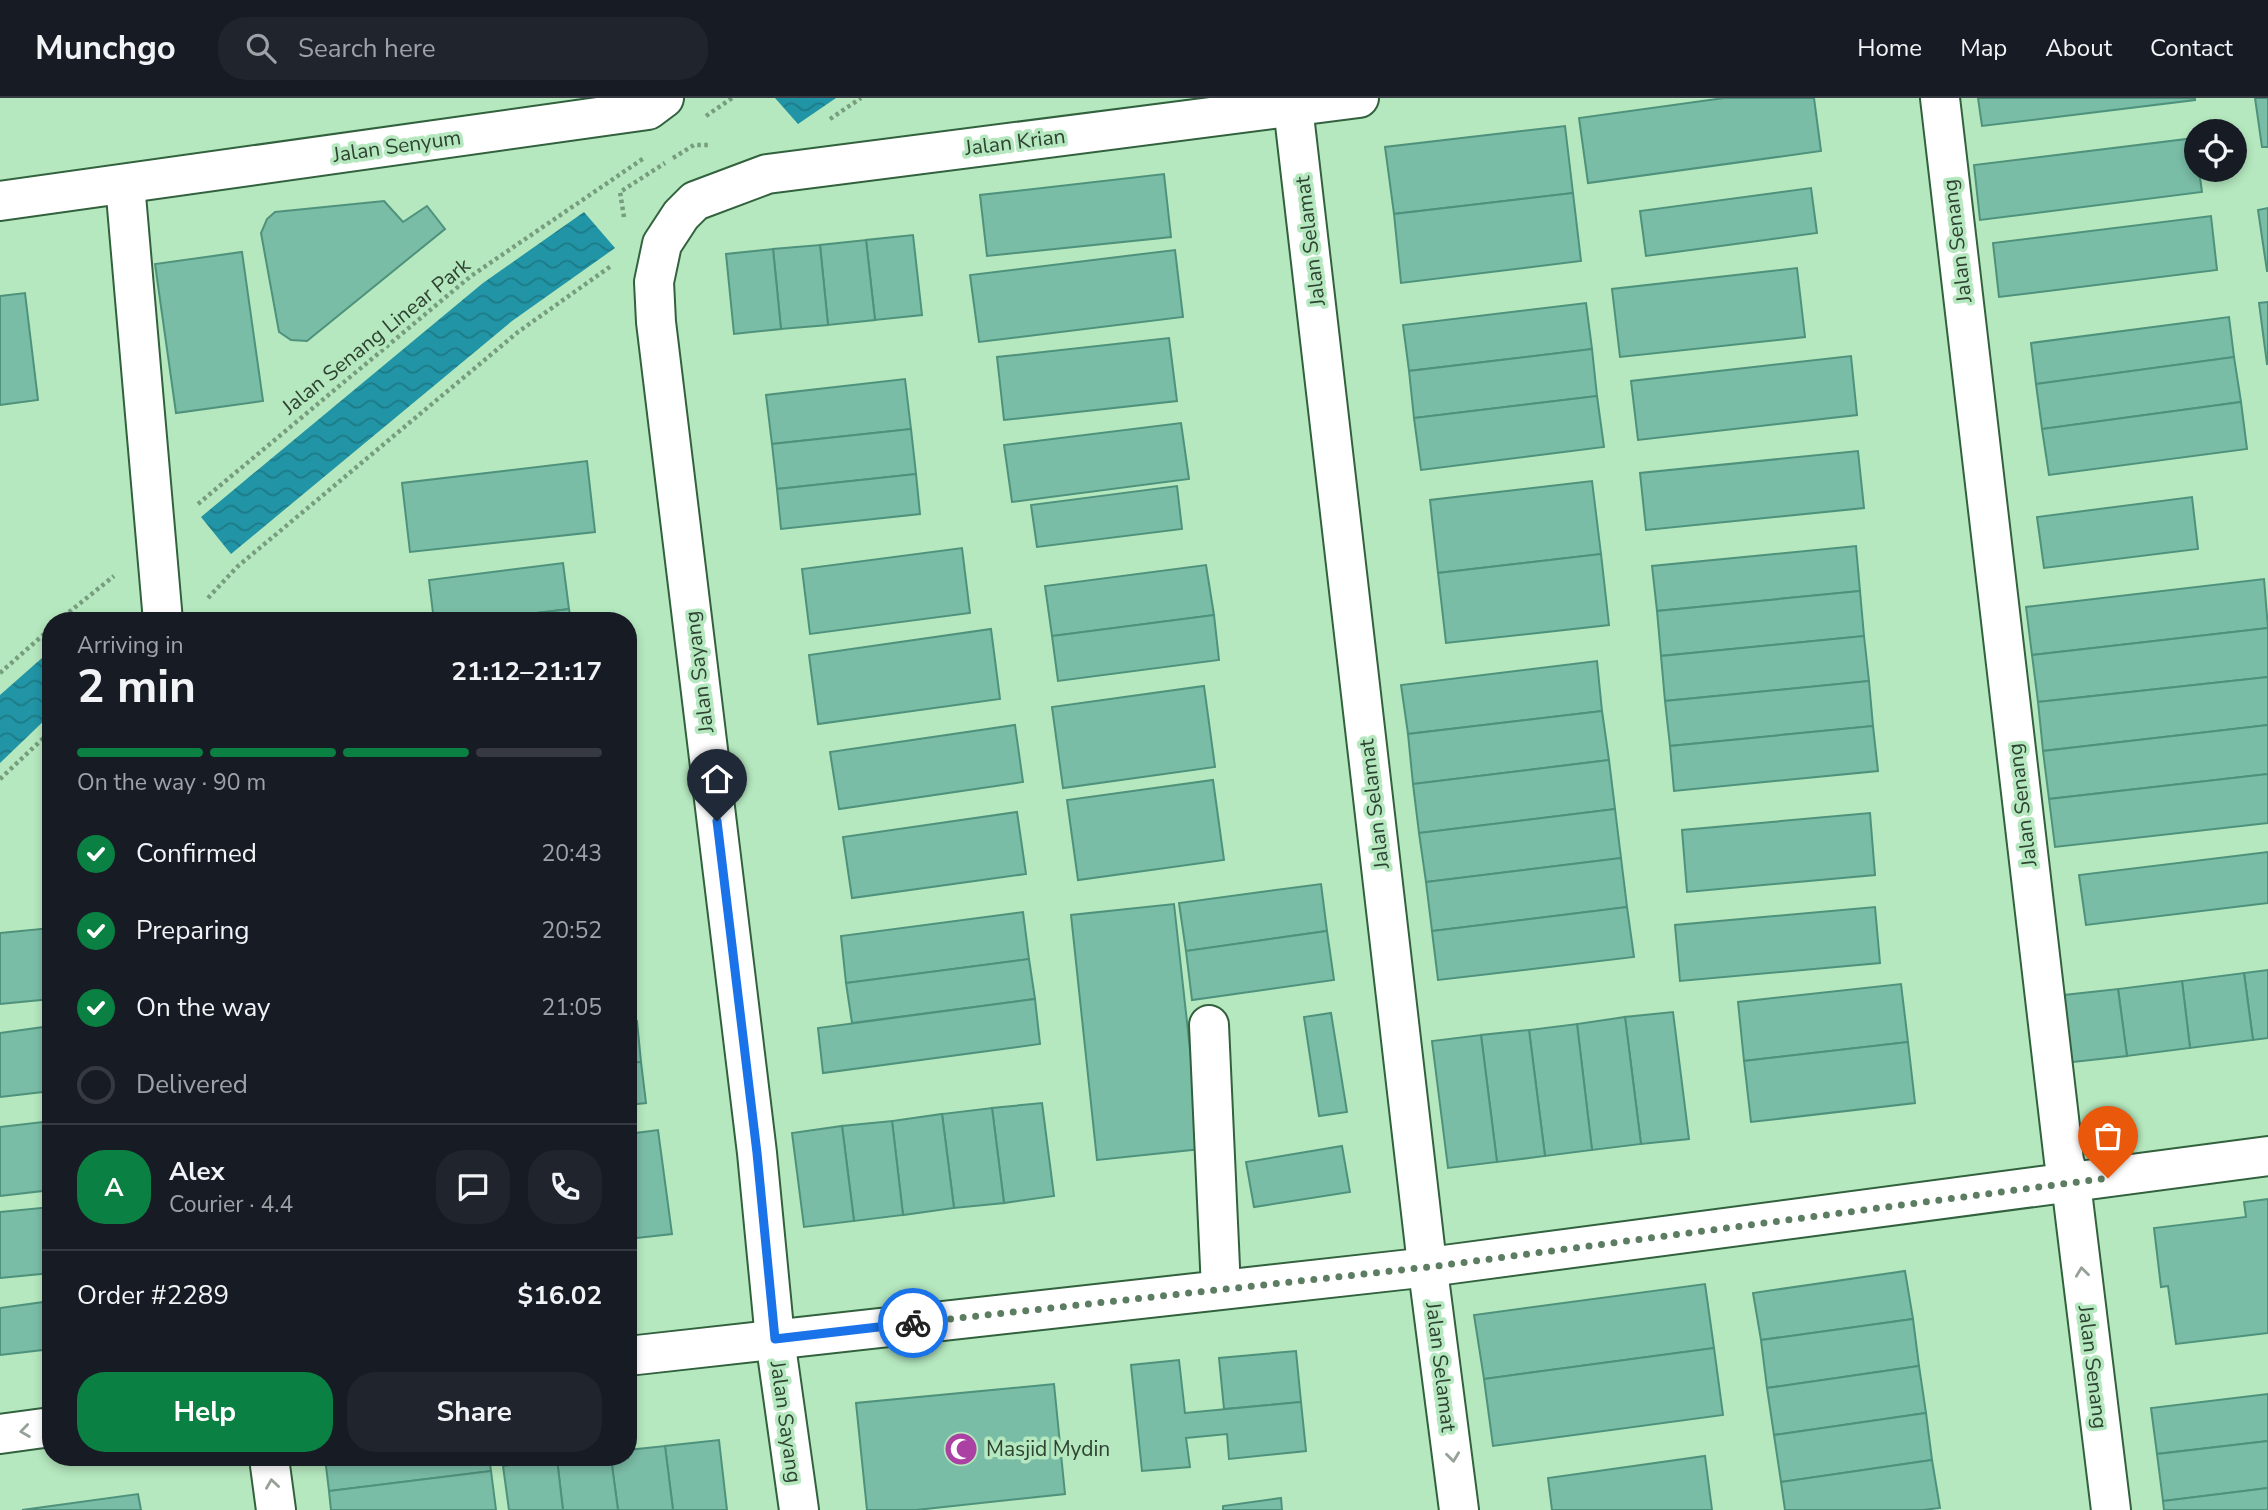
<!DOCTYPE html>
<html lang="en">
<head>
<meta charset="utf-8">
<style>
  body { margin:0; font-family:"Nunito Sans",sans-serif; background:#20242c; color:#f1f3f6; height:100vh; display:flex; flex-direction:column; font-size:26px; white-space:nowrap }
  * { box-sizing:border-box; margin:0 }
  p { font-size:23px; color:#9ea1a6 }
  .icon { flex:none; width:38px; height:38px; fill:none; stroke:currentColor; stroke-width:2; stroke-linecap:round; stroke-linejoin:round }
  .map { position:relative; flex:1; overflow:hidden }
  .sheet { position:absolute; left:42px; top:514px; width:595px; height:854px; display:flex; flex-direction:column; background:#171b24; border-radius:28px; box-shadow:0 4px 10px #0003 }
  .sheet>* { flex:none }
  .buttons { position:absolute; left:2184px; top:21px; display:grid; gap:14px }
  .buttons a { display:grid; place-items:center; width:63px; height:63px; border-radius:50%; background:#171b24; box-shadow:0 4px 10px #0003; font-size:35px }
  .pin { position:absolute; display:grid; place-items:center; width:60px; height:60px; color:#fff; margin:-72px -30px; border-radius:50% 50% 50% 0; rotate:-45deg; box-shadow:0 0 7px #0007 }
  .pin .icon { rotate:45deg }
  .courier { position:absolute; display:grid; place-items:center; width:70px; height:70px; margin:-35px; border:5px solid #1a73e8; border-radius:50%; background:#fff; color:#222; box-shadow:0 2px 9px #0007 }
  .overview em { font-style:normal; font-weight:700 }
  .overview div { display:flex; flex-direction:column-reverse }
  .overview { display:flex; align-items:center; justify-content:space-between; height:119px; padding:0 35px }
  h1 { font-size:46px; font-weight:700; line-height:52px }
  .bar { display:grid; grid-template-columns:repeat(4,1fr); gap:10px 7px; align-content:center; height:84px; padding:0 35px }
  .bar i { height:9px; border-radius:5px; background:#363941 }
  .bar .selected { background:#0b8043 }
  .bar p { grid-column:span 4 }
  .line { display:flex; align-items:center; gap:18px; padding:0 35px; border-top:2px solid #363941 }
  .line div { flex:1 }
  .round { display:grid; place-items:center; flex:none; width:74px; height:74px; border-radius:28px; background:#20242c }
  ol { padding:0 35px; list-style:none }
  li { display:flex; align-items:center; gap:21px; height:77px }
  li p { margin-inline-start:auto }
  li .icon { padding:7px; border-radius:50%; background:#0b8043; color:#fff; stroke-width:4 }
  li:last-child { color:#9ea1a6 }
  li i { width:38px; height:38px; border:4px solid #363941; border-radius:50% }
  .cta { display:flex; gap:14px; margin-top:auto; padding:14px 35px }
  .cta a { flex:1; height:80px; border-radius:28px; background:#0b8043; color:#fff; font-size:28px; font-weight:700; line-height:80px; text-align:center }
  .cta a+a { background:#20242c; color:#f1f3f6 }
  header { display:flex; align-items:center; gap:42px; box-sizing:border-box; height:98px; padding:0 35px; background:#171b24; border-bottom:2px solid #363941 }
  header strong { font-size:33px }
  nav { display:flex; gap:38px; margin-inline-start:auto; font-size:24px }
  .search { width:490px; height:63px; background:#20242c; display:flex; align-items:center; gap:18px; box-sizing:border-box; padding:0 24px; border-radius:28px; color:#9ea1a6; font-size:26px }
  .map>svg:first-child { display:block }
  .water { fill:url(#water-waves) }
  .building { fill:#7abda6; stroke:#4f927c; stroke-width:2 }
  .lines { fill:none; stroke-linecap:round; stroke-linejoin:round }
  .street-casing { stroke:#32613e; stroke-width:42 }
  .path { stroke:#779d7f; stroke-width:4.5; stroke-dasharray:3.5 3.5; stroke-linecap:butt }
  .street { stroke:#fff; stroke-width:38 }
  .oneway { stroke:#96a198 }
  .done { stroke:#5d7d63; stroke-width:7; stroke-dasharray:0 12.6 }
  .route { stroke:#1a73e8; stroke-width:9 }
  .labels { text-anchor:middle; stroke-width:7; stroke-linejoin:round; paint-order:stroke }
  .street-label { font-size:21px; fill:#2e4332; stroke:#b5e8bf }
  .poi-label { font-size:21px; fill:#2e4332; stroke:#b5e8bf; text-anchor:start }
</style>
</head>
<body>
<header>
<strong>Munchgo</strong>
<div class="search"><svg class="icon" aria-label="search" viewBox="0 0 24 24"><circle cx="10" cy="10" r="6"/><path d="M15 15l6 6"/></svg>Search here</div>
<nav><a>Home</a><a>Map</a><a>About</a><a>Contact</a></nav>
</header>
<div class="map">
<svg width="2268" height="1412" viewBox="0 0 2268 1412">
  <defs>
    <pattern id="water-waves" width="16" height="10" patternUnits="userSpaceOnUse" patternTransform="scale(1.75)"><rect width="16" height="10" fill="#2194a5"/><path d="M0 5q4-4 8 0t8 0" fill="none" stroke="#1d7a87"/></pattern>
  </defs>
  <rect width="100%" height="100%" fill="#b5e8bf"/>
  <g class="water">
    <path d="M 775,0 L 836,0 L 798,26 Z"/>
    <path d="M 584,114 L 615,150 L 512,223 L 231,456 L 201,419 L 483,185 Z"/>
    <path d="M 51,552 L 51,616 L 0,665 L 0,597 Z"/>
  </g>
  <g class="building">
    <path d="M 1724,0 L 1814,0 L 1821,53 L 1588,85 L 1579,20 Z"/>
    <path d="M 1978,0 L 2195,0 L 2195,2 L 1982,28 Z"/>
    <path d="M 2255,0 L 2268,0 L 2268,49 L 2262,49 Z"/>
    <path d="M 1565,28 L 1573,95 L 1394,116 L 1385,49 Z"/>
    <path d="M 2195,40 L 2196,72 L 2199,72 L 2202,94 L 1980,122 L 1974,67 Z"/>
    <path d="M 1164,76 L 1171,139 L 987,158 L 980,97 Z"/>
    <path d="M 1811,90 L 1817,135 L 1646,158 L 1640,113 Z"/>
    <path d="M 1573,95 L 1581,163 L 1401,185 L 1394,116 Z"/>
    <path d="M 384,103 L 403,124 L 427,108 L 445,131 L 307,243 L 291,242 L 279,234 L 261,135 L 267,121 L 275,114 Z"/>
    <path d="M 2268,110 L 2268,173 L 2267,173 L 2258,112 Z"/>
    <path d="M 2211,118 L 2217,172 L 1999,199 L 1993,145 Z"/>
    <path d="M 913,137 L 922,217 L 875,222 L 866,142 Z"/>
    <path d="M 866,142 L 875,222 L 828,227 L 820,147 Z"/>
    <path d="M 820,147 L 828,227 L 781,231 L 773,151 Z"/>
    <path d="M 773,151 L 781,231 L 734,236 L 726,156 Z"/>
    <path d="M 1175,152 L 1183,219 L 979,244 L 970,177 Z"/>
    <path d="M 242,154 L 263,303 L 176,315 L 155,166 Z"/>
    <path d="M 1797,170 L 1805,239 L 1620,259 L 1612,191 Z"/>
    <path d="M 25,195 L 38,302 L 0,307 L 0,198 Z"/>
    <path d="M 2268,204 L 2268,266 L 2267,266 L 2259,205 Z"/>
    <path d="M 1586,205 L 1592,251 L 1409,273 L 1403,227 Z"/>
    <path d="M 2229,219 L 2234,259 L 2036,286 L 2031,245 Z"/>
    <path d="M 1169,240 L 1177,303 L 1004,322 L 997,259 Z"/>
    <path d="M 1592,251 L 1597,298 L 1414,320 L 1409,273 Z"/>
    <path d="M 1851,258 L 1857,317 L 1638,342 L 1631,283 Z"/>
    <path d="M 2234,259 L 2241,304 L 2042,331 L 2036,286 Z"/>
    <path d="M 905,281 L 911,331 L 772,346 L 766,297 Z"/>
    <path d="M 1597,298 L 1604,349 L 1421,372 L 1414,320 Z"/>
    <path d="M 2241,304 L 2247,351 L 2049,377 L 2042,331 Z"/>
    <path d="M 1181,325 L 1189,381 L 1012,404 L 1004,347 Z"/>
    <path d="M 911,331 L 916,376 L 777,391 L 772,346 Z"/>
    <path d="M 1858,353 L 1864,410 L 1646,432 L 1640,375 Z"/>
    <path d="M 587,363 L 595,434 L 410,454 L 402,385 Z"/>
    <path d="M 916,376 L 920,416 L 781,431 L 777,391 Z"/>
    <path d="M 1592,383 L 1601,456 L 1438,475 L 1430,402 Z"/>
    <path d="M 1177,388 L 1182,431 L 1037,449 L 1031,407 Z"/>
    <path d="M 2192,399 L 2198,451 L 2044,470 L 2037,419 Z"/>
    <path d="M 1856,448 L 1860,493 L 1657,513 L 1652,468 Z"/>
    <path d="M 962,450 L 970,515 L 810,536 L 802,471 Z"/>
    <path d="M 1601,456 L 1609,527 L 1446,545 L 1438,475 Z"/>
    <path d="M 563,465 L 569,511 L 473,523 L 434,523 L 429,482 Z"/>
    <path d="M 1206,467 L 1214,517 L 1052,538 L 1045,488 Z"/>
    <path d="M 2264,481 L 2268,530 L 2032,557 L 2026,509 Z"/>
    <path d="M 1860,493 L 1864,538 L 1661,558 L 1657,513 Z"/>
    <path d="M 569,511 L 571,523 L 473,523 Z"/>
    <path d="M 1214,517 L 1219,562 L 1058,583 L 1052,538 Z"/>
    <path d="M 2268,530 L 2268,579 L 2038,604 L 2032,557 Z"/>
    <path d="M 991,531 L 1000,601 L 818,626 L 809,557 Z"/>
    <path d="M 1864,538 L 1869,583 L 1665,603 L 1661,558 Z"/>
    <path d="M 1597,563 L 1602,613 L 1408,636 L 1401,587 Z"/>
    <path d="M 2268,579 L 2268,627 L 2043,653 L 2038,604 Z"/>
    <path d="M 1869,583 L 1873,628 L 1670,648 L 1665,603 Z"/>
    <path d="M 1204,588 L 1215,669 L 1063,690 L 1052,609 Z"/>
    <path d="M 1602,613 L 1609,662 L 1413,686 L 1408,636 Z"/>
    <path d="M 1015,627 L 1023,684 L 839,711 L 830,654 Z"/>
    <path d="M 2268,627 L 2268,676 L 2049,701 L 2043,653 Z"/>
    <path d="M 1873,628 L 1878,673 L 1674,693 L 1670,648 Z"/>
    <path d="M 1609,662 L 1615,711 L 1419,735 L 1413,686 Z"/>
    <path d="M 2268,676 L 2268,725 L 2055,749 L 2049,701 Z"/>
    <path d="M 1213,682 L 1224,762 L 1078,782 L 1067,702 Z"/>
    <path d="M 1615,711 L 1621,760 L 1426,784 L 1419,735 Z"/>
    <path d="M 1017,714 L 1026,776 L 852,800 L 843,739 Z"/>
    <path d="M 1870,715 L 1875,777 L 1687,794 L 1682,732 Z"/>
    <path d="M 2268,754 L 2268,805 L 2086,827 L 2079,777 Z"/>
    <path d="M 1621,760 L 1627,809 L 1432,833 L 1426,784 Z"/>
    <path d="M 1321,786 L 1327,833 L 1186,853 L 1179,805 Z"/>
    <path d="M 1174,806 L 1201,1051 L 1097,1062 L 1071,817 Z"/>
    <path d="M 1627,809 L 1634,859 L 1438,882 L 1432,833 Z"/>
    <path d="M 1875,809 L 1880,865 L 1680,883 L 1675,827 Z"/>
    <path d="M 1023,814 L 1029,861 L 846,885 L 841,838 Z"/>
    <path d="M 51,830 L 51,901 L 0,906 L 0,835 Z"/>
    <path d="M 1327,833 L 1334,882 L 1192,902 L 1186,853 Z"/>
    <path d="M 1029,861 L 1035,901 L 852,925 L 846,885 Z"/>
    <path d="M 2268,872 L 2268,940 L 2253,942 L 2244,875 Z"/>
    <path d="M 2244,875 L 2253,942 L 2190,950 L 2182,883 Z"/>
    <path d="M 2182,883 L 2190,950 L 2127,958 L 2118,891 Z"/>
    <path d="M 1901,886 L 1908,944 L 1744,963 L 1738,904 Z"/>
    <path d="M 2118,891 L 2127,958 L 2064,965 L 2055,898 Z"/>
    <path d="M 1035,901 L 1040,946 L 823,975 L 818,930 Z"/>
    <path d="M 1673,914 L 1689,1041 L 1641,1046 L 1625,919 Z"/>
    <path d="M 1331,915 L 1347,1014 L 1319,1018 L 1304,919 Z"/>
    <path d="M 1625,919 L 1641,1046 L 1592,1052 L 1577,926 Z"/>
    <path d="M 637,923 L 641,964 L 628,965 L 628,924 Z"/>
    <path d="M 1577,926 L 1592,1052 L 1545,1058 L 1529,932 Z"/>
    <path d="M 51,928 L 51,993 L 0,999 L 0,935 Z"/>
    <path d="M 1529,932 L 1545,1058 L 1497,1064 L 1481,937 Z"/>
    <path d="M 1481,937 L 1497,1064 L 1448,1070 L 1432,943 Z"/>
    <path d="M 1908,944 L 1915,1005 L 1751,1024 L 1744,963 Z"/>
    <path d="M 641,964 L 646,1005 L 628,1007 L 628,965 Z"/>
    <path d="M 1042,1005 L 1054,1098 L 1004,1105 L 992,1010 Z"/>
    <path d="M 992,1010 L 1004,1105 L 954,1110 L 942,1016 Z"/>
    <path d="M 942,1016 L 954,1110 L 903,1117 L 892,1023 Z"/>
    <path d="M 51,1023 L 51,1092 L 0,1098 L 0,1029 Z"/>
    <path d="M 892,1023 L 903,1117 L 854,1123 L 842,1028 Z"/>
    <path d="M 842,1028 L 854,1123 L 804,1129 L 792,1035 Z"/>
    <path d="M 658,1032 L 672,1136 L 628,1141 L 628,1036 Z"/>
    <path d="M 1342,1048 L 1350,1094 L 1254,1109 L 1246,1064 Z"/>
    <path d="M 2268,1101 L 2268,1235 L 2176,1246 L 2168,1188 L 2161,1189 L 2154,1130 L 2246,1119 L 2244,1104 Z"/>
    <path d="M 51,1109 L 51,1175 L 0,1180 L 0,1114 Z"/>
    <path d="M 1905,1173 L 1913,1221 L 1761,1242 L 1753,1195 Z"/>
    <path d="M 1705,1186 L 1714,1250 L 1484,1281 L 1474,1217 Z"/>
    <path d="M 51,1203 L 51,1251 L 0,1257 L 0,1210 Z"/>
    <path d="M 1913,1221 L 1919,1268 L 1767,1290 L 1761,1242 Z"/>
    <path d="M 1714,1250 L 1723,1317 L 1493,1348 L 1484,1281 Z"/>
    <path d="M 1296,1253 L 1301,1304 L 1224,1311 L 1219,1260 Z"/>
    <path d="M 1179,1262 L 1185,1315 L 1301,1304 L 1306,1353 L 1229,1361 L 1227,1336 L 1186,1340 L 1190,1369 L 1142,1373 L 1131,1267 Z"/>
    <path d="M 1919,1268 L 1926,1315 L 1774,1337 L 1767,1290 Z"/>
    <path d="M 1054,1286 L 1065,1396 L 916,1412 L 867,1412 L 856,1305 Z"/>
    <path d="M 2268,1296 L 2268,1343 L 2157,1356 L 2151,1310 Z"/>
    <path d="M 1926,1315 L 1932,1362 L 1781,1384 L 1774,1337 Z"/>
    <path d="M 719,1342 L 727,1412 L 673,1412 L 665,1348 Z"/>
    <path d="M 2268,1343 L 2268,1390 L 2163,1403 L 2157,1356 Z"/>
    <path d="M 665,1348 L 673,1412 L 618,1412 L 611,1360 L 628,1360 L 628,1352 Z"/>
    <path d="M 1705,1358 L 1712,1412 L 1552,1412 L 1548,1380 Z"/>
    <path d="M 325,1360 L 489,1360 L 491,1373 L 329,1393 Z"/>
    <path d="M 569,1360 L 611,1360 L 618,1412 L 563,1412 L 557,1361 Z"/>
    <path d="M 557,1361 L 563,1412 L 509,1412 L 503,1368 Z"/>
    <path d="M 1932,1362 L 1940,1410 L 1923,1412 L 1785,1412 L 1781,1384 Z"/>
    <path d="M 491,1373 L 496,1412 L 331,1412 L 329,1393 Z"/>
    <path d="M 2268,1390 L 2268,1412 L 2164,1412 L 2163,1403 Z"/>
    <path d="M 138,1396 L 141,1412 L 22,1412 Z"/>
    <path d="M 1281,1400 L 1282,1412 L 1223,1412 L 1223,1408 Z"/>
  </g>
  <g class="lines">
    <defs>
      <g id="street">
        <path d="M 1292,0 L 1425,1149 L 1459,1412"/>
        <path d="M 1940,0 L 2064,1063 L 2071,1085 L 2111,1412"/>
        <path d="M 125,86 L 163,523"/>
        <path d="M 0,103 L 648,12 L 664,0"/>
        <path d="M 1209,927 L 1221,1191"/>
        <path d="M 628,1258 L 1429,1169 L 2268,1058"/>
        <path d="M 0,1336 L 51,1329"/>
        <path d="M 269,1360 L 276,1412"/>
        <path d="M 799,1412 L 775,1241 L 757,1055 L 656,224 L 654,184 L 662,146 L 681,117 L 695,103 L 767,76 L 1359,0"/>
      </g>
    </defs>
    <use href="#street" class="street-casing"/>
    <g class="path">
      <path d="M 706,18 L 732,0"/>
      <path d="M 830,21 L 861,0"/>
      <path d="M 673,60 L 694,47 L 709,47"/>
      <path d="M 624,119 L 620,94 L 665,65"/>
      <path d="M 198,406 L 471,178 L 644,60"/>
      <path d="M 208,500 L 237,469 L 518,234 L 611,168"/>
      <path d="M 58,523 L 114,478"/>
      <path d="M 0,575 L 51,530"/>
      <path d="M 0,681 L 51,633"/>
    </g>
    <use href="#street" class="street"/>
  </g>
  <defs><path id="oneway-chevron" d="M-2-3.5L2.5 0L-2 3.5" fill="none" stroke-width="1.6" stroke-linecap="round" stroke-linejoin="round" transform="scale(1.75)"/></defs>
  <g class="oneway">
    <use href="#oneway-chevron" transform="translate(2082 1174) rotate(-97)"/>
    <use href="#oneway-chevron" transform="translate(25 1333) rotate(172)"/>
    <use href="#oneway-chevron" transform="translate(1453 1359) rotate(83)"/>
    <use href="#oneway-chevron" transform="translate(272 1386) rotate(-98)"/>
  </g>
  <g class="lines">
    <path class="done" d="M 913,1225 L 1429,1169 L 2108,1080"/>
    <path class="route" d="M 717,723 L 757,1055 L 775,1241 L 913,1225"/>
  </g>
  <defs>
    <symbol id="mosque-disc" viewBox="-11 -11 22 22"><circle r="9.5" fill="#ab41a3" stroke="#b5e8bf"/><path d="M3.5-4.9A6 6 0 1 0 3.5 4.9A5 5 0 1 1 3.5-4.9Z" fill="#fff"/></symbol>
  </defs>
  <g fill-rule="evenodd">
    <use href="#mosque-disc" x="942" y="1332" width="38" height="38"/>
  </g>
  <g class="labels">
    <g class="street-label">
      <text transform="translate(1015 44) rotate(-7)" y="7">Jalan Krian</text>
      <text transform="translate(397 48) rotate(-8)" y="7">Jalan Senyum</text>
      <text transform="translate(1310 143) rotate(-97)" y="7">Jalan Selamat</text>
      <text transform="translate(1957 143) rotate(-97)" y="7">Jalan Senang</text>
      <text transform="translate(376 238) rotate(-39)" y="7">Jalan Senang Linear Park</text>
      <text transform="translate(699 574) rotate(-97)" y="7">Jalan Sayang</text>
      <text transform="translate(1374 706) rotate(-97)" y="7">Jalan Selamat</text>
      <text transform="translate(2022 707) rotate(-97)" y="7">Jalan Senang</text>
      <text transform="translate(1441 1269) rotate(83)" y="7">Jalan Selamat</text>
      <text transform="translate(2093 1269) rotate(83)" y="7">Jalan Senang</text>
      <text transform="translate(786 1324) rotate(82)" y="7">Jalan Sayang</text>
    </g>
    <g class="poi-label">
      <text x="986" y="1358">Masjid Mydin</text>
    </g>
  </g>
</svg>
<div class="buttons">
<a><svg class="icon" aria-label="locate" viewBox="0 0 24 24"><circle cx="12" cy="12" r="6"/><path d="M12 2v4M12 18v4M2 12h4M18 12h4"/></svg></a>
</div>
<div class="pin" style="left:2108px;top:1080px;background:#ea580c"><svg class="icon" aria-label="bag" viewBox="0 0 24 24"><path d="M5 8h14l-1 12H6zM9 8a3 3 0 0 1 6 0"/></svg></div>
<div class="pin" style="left:717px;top:723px;background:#1f2937"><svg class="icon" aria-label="home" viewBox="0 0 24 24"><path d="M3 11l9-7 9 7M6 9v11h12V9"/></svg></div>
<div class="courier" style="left:913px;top:1225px"><svg class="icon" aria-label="bike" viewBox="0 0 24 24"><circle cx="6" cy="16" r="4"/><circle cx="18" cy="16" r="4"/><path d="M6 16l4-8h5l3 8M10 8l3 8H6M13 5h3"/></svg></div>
<section class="sheet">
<div class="overview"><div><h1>2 min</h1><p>Arriving in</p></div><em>21:12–21:17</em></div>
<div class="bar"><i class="selected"></i><i class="selected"></i><i class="selected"></i><i></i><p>On the way · 90 m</p></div>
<ol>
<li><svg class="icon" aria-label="check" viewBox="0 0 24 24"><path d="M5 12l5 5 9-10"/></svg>Confirmed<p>20:43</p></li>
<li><svg class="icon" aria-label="check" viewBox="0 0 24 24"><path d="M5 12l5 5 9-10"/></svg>Preparing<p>20:52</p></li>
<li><svg class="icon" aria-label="check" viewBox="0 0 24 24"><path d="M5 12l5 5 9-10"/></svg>On the way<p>21:05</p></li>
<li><i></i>Delivered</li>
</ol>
<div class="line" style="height:126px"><b class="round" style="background:#0b8043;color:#fff">A</b><div><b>Alex</b><p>Courier · 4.4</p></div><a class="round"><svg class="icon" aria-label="chat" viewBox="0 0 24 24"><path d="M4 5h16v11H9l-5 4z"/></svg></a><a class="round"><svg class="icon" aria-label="phone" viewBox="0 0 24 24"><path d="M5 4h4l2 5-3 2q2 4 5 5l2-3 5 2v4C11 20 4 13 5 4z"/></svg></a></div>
<div class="line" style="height:91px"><div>Order #2289</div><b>$16.02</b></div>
<div class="cta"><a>Help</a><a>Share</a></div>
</section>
</div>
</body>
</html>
